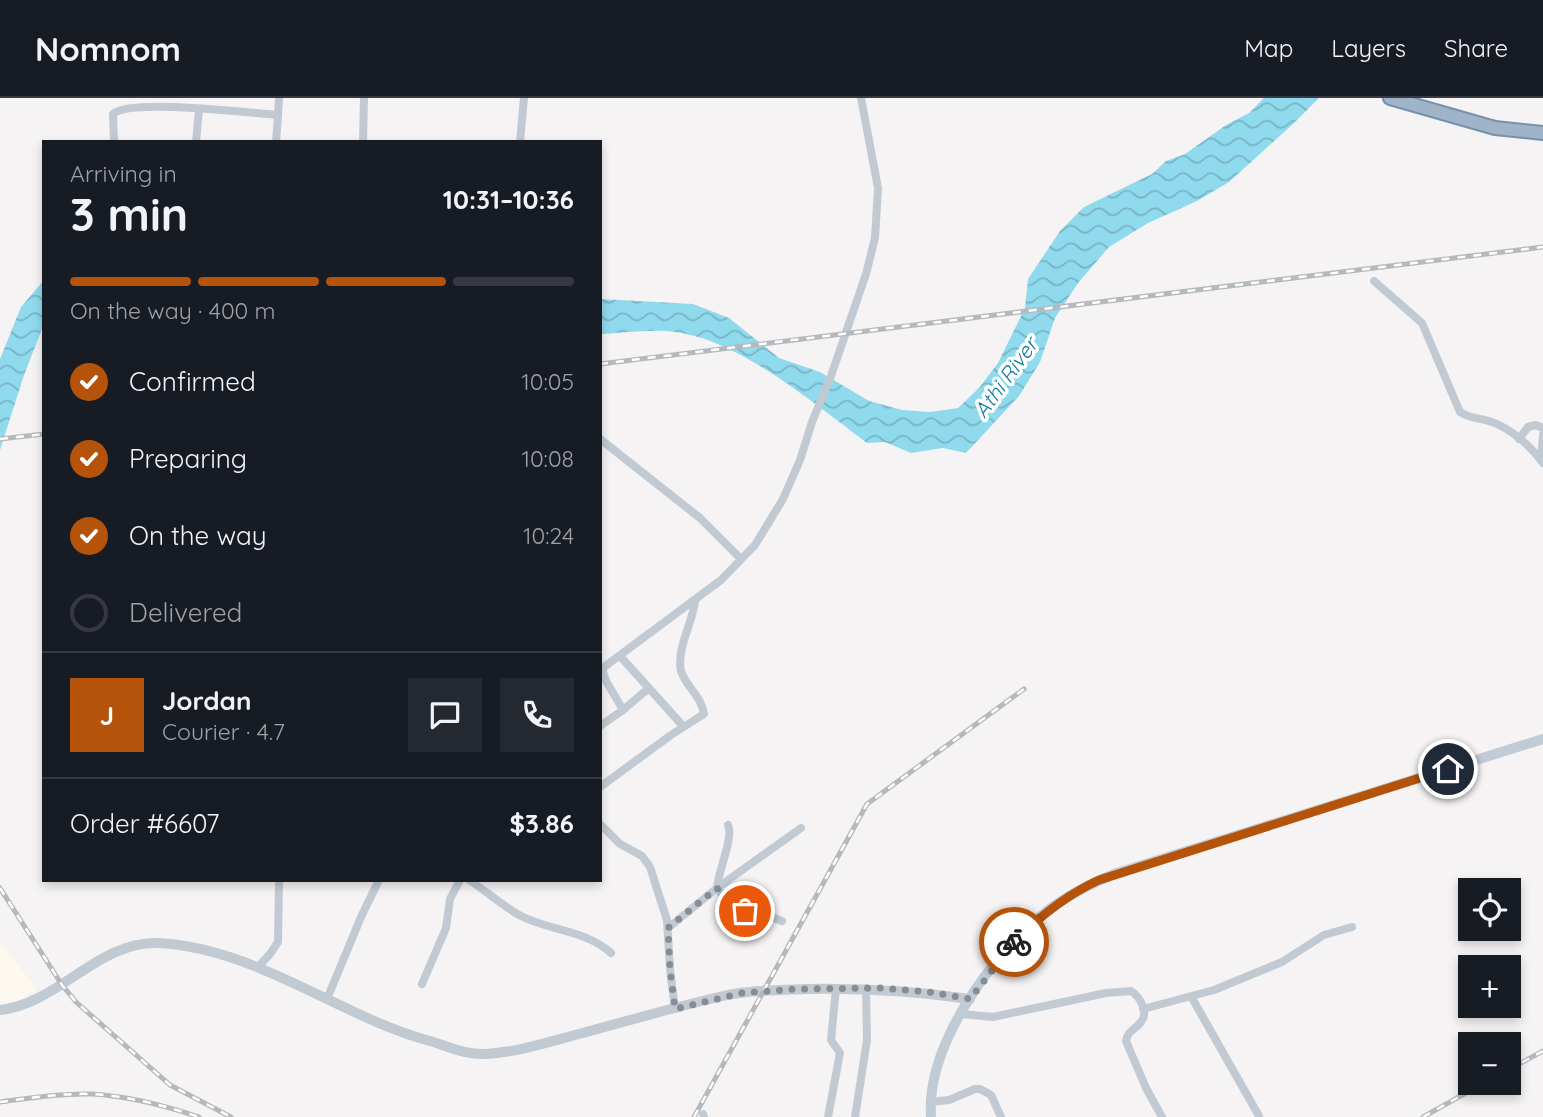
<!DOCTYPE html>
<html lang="en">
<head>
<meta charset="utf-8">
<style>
  body { margin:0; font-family:Quicksand,sans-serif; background:#242831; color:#f1f3f6; height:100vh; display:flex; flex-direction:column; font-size:26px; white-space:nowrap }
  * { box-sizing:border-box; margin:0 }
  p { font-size:23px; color:#9ea1a6 }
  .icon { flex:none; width:38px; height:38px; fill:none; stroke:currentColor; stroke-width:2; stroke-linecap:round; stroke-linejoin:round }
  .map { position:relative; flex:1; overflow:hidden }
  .drawer { position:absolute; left:42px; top:42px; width:560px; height:742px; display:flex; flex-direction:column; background:#171b24; border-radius:0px; box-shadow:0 4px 10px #0003 }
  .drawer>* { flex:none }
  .buttons { position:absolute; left:1458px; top:780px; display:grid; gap:14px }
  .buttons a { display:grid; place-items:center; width:63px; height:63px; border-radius:0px; background:#171b24; box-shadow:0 4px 10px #0003; font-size:35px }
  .pin { position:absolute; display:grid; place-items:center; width:60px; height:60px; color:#fff; margin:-30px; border:4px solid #fff; border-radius:50%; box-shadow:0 2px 7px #0007 }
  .courier { position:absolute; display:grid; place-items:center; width:70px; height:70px; margin:-35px; border:5px solid #b45309; border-radius:50%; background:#fff; color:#222; box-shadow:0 2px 9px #0007 }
  .head em { font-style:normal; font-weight:700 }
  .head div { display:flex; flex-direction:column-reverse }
  .head { display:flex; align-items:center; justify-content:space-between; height:119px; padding:0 28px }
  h1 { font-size:46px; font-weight:700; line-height:52px }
  .bar { display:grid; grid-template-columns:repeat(4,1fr); gap:10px 7px; align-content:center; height:84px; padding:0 28px }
  .bar i { height:9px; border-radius:5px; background:#363941 }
  .bar .selected { background:#b45309 }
  .bar p { grid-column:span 4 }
  .line { display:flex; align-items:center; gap:18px; padding:0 28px; border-top:2px solid #363941 }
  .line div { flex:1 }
  .round { display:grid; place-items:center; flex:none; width:74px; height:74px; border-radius:0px; background:#242831 }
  ol { padding:0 28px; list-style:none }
  li { display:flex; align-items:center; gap:21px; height:77px }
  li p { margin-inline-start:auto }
  li .icon { padding:7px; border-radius:50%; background:#b45309; color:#fff; stroke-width:4 }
  li:last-child { color:#9ea1a6 }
  li i { width:38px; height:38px; border:4px solid #363941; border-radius:50% }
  header { display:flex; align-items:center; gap:42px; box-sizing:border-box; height:98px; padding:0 35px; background:#171b24; border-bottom:2px solid #363941 }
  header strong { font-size:33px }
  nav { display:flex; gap:38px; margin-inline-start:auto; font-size:24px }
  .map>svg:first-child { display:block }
  .commercial { fill:#fdf9ef }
  .water { fill:url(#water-waves) }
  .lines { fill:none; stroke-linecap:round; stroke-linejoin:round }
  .trunk-casing { stroke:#7690ad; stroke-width:16 }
  .minor { stroke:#c1cad2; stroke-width:8 }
  .tertiary { stroke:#c1cad2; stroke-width:10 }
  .secondary { stroke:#c1cbd6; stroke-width:10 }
  .trunk { stroke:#9fb4c9; stroke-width:12 }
  .rail-casing { stroke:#b5b8bd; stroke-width:5 }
  .rail { stroke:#fff; stroke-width:2.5; stroke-dasharray:8; stroke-linecap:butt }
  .done { stroke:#868d94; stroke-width:7; stroke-dasharray:0 12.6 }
  .route { stroke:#b45309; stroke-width:9 }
  .labels { text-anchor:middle; stroke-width:7; stroke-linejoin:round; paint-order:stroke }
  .water-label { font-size:21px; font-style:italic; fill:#0c7c9b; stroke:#fff }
</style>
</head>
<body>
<header>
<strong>Nomnom</strong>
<nav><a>Map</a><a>Layers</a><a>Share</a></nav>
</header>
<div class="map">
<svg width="1543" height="1019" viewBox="0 0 1543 1019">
  <defs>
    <pattern id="water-waves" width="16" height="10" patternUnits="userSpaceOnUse" patternTransform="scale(1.75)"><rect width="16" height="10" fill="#90daee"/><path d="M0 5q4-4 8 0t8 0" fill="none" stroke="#78b4c4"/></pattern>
  </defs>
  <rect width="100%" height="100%" fill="#f5f3f3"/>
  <path class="commercial" d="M 0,843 L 37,892 L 14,904 L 0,904 Z"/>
  <g class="water">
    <path d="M 1264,0 L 1319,0 L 1293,26 L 1229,84 L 1197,103 L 1148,125 L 1109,149 L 1078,185 L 1055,220 L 1040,264 L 1019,298 L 966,355 L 943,350 L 911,355 L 885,344 L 867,345 C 816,307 744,246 682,235 C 655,230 627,235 600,236 L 600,201 L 693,206 L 729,220 L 779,260 L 820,274 L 869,303 L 902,312 L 930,314 L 958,310 L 979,290 L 998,265 L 1025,210 L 1028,181 L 1060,133 L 1084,109 L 1152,76 L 1166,63 L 1185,56 L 1226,27 L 1249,15 Z"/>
    <path d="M 44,182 L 44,226 L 24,277 L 0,352 L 0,261 L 21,209 Z"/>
  </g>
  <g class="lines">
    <defs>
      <path id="trunk" d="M 1390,0 L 1495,30 L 1543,35"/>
    </defs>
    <use href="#trunk" class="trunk-casing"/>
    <g class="minor">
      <path d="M 114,44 L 113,16 C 129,0 249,15 278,17 L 279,0"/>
      <path d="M 196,44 L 199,11"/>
      <path d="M 276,44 L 278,17"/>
      <path d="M 363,44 L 364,0"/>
      <path d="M 520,44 L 524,0"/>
      <path d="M 1374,183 L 1422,225 L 1460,314 C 1470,321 1481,320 1492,324 C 1511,331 1531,348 1543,365"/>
      <path d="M 600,341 L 700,420 L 741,461"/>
      <path d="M 1519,341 L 1528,329 L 1536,327 L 1543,330"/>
      <path d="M 1541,362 L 1543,337"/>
      <path d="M 620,558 L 683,628"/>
      <path d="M 600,572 L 721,482 L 755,447 L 783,401 L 800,362 L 812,324 L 831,278 L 866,176 L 875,140 L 878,90 L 861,0"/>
      <path d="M 623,612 L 649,590"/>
      <path d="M 600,628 L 623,612 L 606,583 L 602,571"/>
      <path d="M 600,689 L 671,637 L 704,616 C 702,599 686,589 681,573 C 676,551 693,524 695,503"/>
      <path d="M 600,726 L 620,746 L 642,758 L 650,769 L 667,822 L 670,871 L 675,911"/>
      <path d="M 728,727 C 734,739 718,773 717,790 L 733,812 L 769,818 L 782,823"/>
      <path d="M 469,782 C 486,793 502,807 519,817 C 549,833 586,832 611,855"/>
      <path d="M 668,830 L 717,790 L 801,730"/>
      <path d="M 258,869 L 270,856 L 278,844 L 279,785"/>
      <path d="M 422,886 L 446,830 L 450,801 L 460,782"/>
      <path d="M 1192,900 L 1259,1018"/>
      <path d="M 327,901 L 361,819 L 379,782"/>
      <path d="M 1143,911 L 1214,892 L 1282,864 L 1324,837 L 1352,829"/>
      <path d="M 961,916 L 993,919 L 1106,895 L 1131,893 C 1140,899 1149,914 1141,924 C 1135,932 1128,932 1126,943 L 1146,990 L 1162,1019"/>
      <path d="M 930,1004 L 949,1002 L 975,991 L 980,991 L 991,997 L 1001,1019"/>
      <path d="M 703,1016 L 704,1019"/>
      <path d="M 828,1019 L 840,955 L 831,942 L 836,890"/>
      <path d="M 855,1019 L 867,942 L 866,890"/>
    </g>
    <path class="tertiary" d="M 0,912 C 58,906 98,843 158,845 C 257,850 338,918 430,943 C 450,949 465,957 486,956 C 519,954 548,944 579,936 C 627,923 675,909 723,898 C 750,892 779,892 807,891 C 863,890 914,893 970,901"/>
    <path class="secondary" d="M 931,1019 C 926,947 992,856 1047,813 C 1068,797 1092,785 1117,775 L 1543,641"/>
    <use href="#trunk" class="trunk"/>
    <defs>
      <g id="rail">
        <path d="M 600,266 L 1543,149"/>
        <path d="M 0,341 L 44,336"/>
        <path d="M 0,790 L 62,887 L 76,904 L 170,987 L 231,1019"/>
        <path d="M 1508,972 L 1543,953"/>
        <path d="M 0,1004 C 31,1000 61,995 92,996 C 128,998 166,1008 199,1019"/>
        <path d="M 694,1019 L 867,706 L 1024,591"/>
        <path d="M 1423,1019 L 1484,985"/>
      </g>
    </defs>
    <use href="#rail" class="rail-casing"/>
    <use href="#rail" class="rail"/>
  </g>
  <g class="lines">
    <path class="done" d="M 745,813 L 731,810 L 717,790 L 668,830 L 670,871 L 675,911 L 742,895 L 797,891 L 881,890 L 929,894 L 970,901 L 1014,844"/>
    <path class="route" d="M 1014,844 C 1040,818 1066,797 1099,782 L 1448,671"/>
  </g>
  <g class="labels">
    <g class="water-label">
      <text transform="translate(1006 280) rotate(-54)" y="7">Athi River</text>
    </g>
  </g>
</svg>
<div class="buttons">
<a><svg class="icon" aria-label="locate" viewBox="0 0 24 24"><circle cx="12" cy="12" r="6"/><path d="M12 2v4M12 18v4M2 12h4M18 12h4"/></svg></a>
<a>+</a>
<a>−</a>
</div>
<div class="pin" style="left:745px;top:813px;background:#ea580c"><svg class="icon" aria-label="bag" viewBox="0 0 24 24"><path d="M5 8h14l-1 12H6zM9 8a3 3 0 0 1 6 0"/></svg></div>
<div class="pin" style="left:1448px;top:671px;background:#1f2937"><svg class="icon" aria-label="home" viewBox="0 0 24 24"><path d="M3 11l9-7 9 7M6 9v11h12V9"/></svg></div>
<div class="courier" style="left:1014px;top:844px"><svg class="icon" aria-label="bike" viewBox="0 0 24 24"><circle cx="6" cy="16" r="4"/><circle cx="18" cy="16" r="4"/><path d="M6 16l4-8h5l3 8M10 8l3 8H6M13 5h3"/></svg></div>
<section class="drawer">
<div class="head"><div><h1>3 min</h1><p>Arriving in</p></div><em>10:31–10:36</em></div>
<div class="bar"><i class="selected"></i><i class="selected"></i><i class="selected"></i><i></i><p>On the way · 400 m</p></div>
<ol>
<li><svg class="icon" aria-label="check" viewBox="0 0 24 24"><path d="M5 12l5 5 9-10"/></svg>Confirmed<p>10:05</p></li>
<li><svg class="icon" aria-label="check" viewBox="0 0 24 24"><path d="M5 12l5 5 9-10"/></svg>Preparing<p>10:08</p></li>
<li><svg class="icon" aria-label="check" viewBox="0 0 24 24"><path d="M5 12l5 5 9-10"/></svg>On the way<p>10:24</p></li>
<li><i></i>Delivered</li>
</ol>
<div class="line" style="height:126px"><b class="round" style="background:#b45309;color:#fff">J</b><div><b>Jordan</b><p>Courier · 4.7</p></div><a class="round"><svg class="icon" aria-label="chat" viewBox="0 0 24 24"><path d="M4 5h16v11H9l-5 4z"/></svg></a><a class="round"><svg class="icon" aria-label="phone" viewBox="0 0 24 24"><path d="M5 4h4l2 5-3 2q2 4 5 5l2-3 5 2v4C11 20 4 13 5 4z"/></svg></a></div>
<div class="line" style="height:91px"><div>Order #6607</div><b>$3.86</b></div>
</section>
</div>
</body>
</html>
